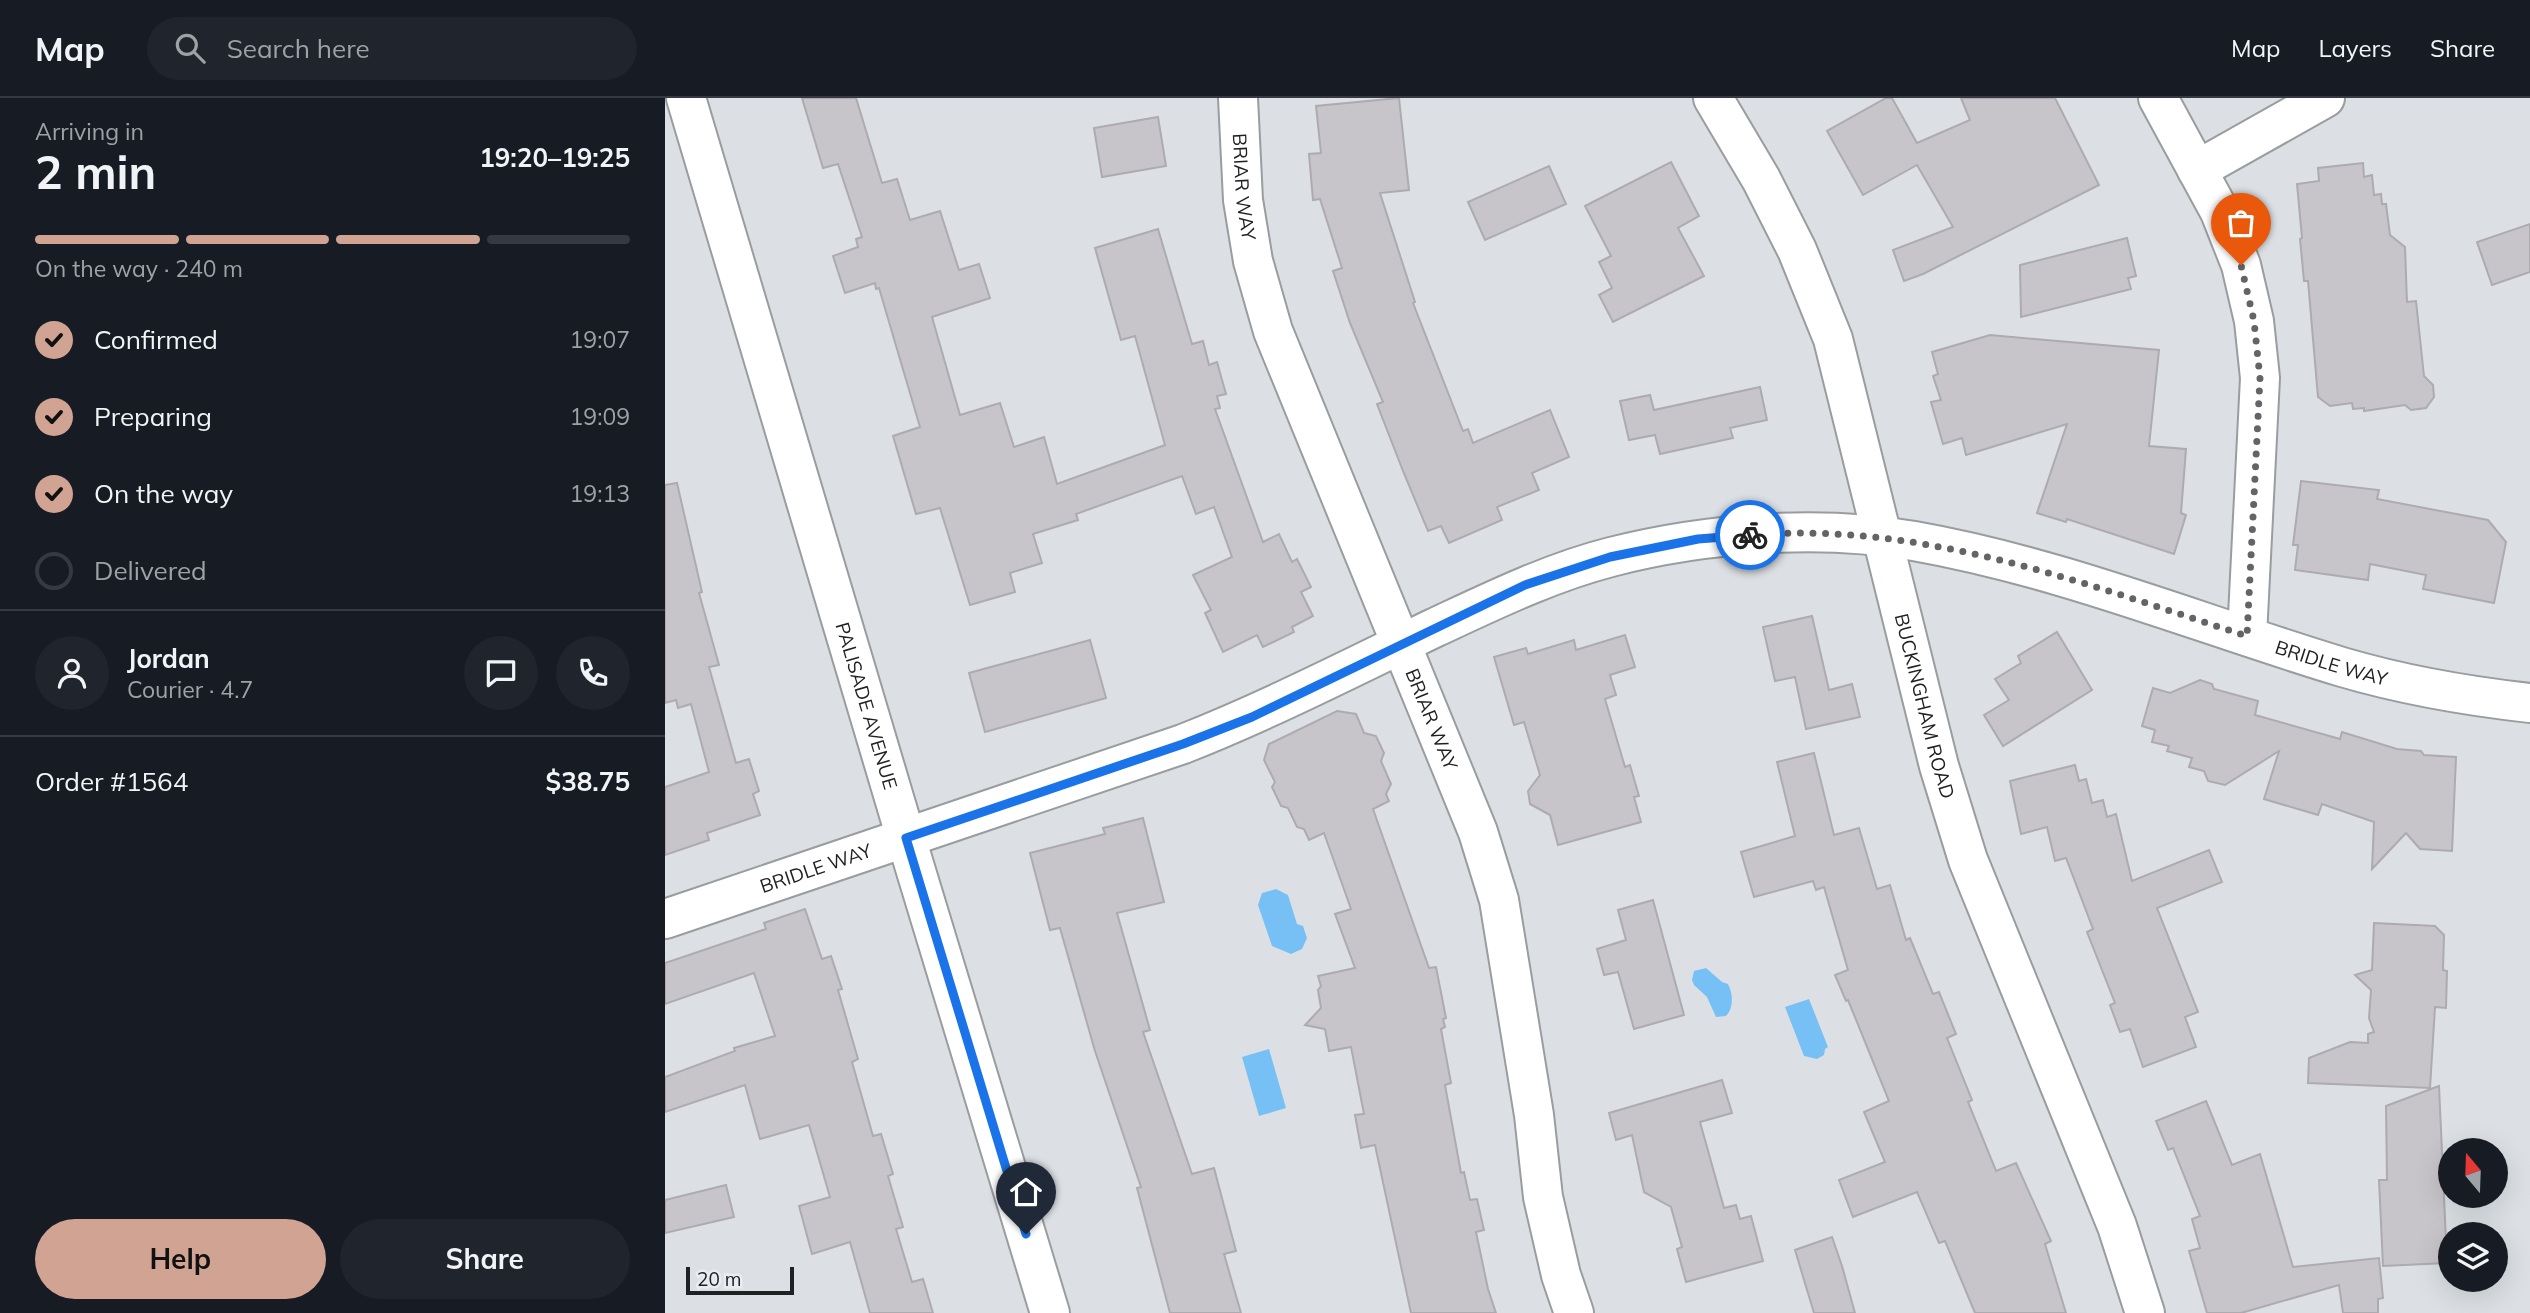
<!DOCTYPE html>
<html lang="en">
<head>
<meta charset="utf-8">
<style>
  body { margin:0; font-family:Mulish,sans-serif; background:#20242c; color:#f1f3f6; height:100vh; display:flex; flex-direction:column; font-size:26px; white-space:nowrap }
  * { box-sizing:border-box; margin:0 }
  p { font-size:23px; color:#9ea1a6 }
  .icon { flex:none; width:38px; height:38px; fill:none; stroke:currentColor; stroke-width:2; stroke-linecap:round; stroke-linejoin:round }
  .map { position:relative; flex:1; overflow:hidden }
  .panel { display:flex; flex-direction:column; background:#171b24; width:665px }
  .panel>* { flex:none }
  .needle { width:46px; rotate:341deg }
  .tools { position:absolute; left:1773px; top:1040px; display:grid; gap:14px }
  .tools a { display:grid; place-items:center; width:70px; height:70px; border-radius:50%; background:#171b24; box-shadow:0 7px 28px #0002; font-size:35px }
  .scale { position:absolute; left:21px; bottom:18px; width:108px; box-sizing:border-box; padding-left:7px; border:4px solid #202123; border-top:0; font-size:19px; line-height:24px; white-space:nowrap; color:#202123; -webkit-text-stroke:5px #e9edf1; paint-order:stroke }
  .pin { position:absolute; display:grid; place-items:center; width:60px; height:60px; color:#fff; margin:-72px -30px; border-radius:50% 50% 50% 0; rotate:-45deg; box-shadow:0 0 7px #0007 }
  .pin .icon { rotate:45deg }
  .courier { position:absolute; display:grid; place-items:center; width:70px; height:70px; margin:-35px; border:5px solid #1a73e8; border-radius:50%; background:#fff; color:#222; box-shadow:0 2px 9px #0007 }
  .summary em { font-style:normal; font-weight:700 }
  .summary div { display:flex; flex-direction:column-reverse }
  .summary { display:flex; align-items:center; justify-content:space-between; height:119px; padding:0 35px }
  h1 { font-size:46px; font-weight:700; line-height:52px }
  .bar { display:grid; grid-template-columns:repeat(4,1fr); gap:10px 7px; align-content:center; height:84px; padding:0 35px }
  .bar i { height:9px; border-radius:5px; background:#363941 }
  .bar .selected { background:#d0a392 }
  .bar p { grid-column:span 4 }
  .line { display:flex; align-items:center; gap:18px; padding:0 35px; border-top:2px solid #363941 }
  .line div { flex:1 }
  .round { display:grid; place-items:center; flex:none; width:74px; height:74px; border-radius:37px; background:#20242c }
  ol { padding:0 35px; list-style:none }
  li { display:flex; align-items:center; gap:21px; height:77px }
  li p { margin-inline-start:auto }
  li .icon { padding:7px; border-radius:50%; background:#d0a392; color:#111; stroke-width:4 }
  li:last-child { color:#9ea1a6 }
  li i { width:38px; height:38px; border:4px solid #363941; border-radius:50% }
  .action { display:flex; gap:14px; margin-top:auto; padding:14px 35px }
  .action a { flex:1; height:80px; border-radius:42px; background:#d0a392; color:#111; font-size:28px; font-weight:700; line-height:80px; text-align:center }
  .action a+a { background:#20242c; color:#f1f3f6 }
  header { display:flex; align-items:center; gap:42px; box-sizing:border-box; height:98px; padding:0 35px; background:#171b24; border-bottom:2px solid #363941 }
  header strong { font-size:33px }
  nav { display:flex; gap:38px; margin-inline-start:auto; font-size:24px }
  .search { width:490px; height:63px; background:#20242c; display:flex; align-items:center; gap:18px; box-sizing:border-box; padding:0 24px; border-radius:38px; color:#9ea1a6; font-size:26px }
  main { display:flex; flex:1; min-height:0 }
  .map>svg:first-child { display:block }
  .water { fill:#77c0f5 }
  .building { fill:#c7c5c9; stroke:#adabaf; stroke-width:2 }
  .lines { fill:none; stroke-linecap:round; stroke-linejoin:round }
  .minor-casing { stroke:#999da0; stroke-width:42 }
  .major-casing { stroke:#999da0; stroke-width:42 }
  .minor { stroke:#fff; stroke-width:38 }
  .major { stroke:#fff; stroke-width:38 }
  .done { stroke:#626467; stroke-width:7; stroke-dasharray:0 12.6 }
  .route { stroke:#1a73e8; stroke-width:9 }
  .labels { text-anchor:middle; stroke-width:7; stroke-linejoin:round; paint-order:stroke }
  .street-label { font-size:19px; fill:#202123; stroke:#e9edf1 }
</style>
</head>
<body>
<header>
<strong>Map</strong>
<div class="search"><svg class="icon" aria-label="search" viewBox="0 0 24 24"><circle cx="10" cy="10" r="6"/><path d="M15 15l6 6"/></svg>Search here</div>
<nav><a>Map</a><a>Layers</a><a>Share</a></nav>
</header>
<main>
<section class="panel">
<div class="summary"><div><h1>2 min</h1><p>Arriving in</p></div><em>19:20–19:25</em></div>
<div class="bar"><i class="selected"></i><i class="selected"></i><i class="selected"></i><i></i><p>On the way · 240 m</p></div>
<ol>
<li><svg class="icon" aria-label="check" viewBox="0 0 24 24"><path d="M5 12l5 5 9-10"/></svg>Confirmed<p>19:07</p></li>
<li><svg class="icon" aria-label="check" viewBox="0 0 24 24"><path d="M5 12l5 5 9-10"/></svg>Preparing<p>19:09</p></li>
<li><svg class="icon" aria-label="check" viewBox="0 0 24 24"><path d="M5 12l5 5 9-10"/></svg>On the way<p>19:13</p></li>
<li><i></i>Delivered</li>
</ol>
<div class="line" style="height:126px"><a class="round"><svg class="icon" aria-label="person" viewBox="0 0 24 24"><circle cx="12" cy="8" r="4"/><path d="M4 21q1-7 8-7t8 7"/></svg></a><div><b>Jordan</b><p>Courier · 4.7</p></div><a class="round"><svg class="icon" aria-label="chat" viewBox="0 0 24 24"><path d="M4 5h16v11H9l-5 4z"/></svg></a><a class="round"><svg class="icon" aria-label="phone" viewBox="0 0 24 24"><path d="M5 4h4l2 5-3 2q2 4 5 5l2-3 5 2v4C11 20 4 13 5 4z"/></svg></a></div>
<div class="line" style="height:91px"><div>Order #1564</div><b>$38.75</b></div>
<div class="action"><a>Help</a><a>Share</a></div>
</section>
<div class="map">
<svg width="1865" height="1215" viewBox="0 0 1865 1215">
  <rect width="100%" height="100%" fill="#dce0e4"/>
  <g class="water">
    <path d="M 611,791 L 623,797 L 632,826 L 638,828 L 642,840 L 637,851 L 626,856 L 607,848 L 593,807 L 597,795 Z"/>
    <path d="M 1041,870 L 1057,884 L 1063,886 C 1068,895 1069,910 1061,918 L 1051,919 L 1042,899 L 1029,887 L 1027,882 L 1029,873 Z"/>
    <path d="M 1144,901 L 1163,949 L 1160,951 L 1159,957 L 1152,961 L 1139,958 L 1120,909 Z"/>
    <path d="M 604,951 L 621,1010 L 594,1018 L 577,959 Z"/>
  </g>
  <g class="building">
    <path d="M 137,0 L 191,0 L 217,85 L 232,81 L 245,122 L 275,113 L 294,172 L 314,166 L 325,200 L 267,219 L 295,317 L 335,305 L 349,349 L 379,339 L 392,386 L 500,347 L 470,238 L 456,242 L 430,150 L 493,131 L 527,246 L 538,243 L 544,267 L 552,264 L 561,296 L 552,298 L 555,310 L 550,311 L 598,444 L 614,436 L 627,464 L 632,461 L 646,489 L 636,494 L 648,518 L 627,529 L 629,534 L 598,549 L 592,537 L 558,554 L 540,515 L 546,512 L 528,477 L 567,459 L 549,409 L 531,416 L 517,378 L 411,416 L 413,422 L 368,436 L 377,465 L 345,475 L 350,494 L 305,507 L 275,410 L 251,416 L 228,338 L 255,329 L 214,190 L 211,191 L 210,185 L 180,195 L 168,158 L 193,149 L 191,141 L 197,139 L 173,66 L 158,70 Z"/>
    <path d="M 734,0 L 744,92 L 715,95 L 750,204 L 748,205 L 798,333 L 803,331 L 808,345 L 885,312 L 904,359 L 867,375 L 874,392 L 832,409 L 837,422 L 784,445 L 776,428 L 763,433 L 738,373 L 712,306 L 718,304 L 685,225 L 668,173 L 677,170 L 655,101 L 648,102 L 644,56 L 656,55 L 651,8 Z"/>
    <path d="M 1221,0 L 1227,0 L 1252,45 L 1305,22 L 1296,0 L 1390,0 L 1434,87 L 1258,176 L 1239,183 L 1228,152 L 1288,129 L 1252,67 L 1198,97 L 1162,33 Z"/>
    <path d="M 493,19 L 501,68 L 437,79 L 429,30 Z"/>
    <path d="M 1006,64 L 1034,118 L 1013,130 L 1039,178 L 948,224 L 934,197 L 947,190 L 934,164 L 946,158 L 920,108 Z"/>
    <path d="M 1698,65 L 1699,79 L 1707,77 L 1709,97 L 1716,96 L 1717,106 L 1721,106 L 1725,137 L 1740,149 L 1742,204 L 1751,203 L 1759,278 L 1768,287 L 1769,299 L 1761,310 L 1746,312 L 1740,307 L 1699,313 L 1699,310 L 1688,311 L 1687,305 L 1665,308 L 1653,299 L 1643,183 L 1639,183 L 1635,141 L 1637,140 L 1632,86 L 1654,83 L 1653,70 Z"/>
    <path d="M 884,68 L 901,106 L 820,142 L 803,104 Z"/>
    <path d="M 1865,126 L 1865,174 L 1827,187 L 1812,144 Z"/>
    <path d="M 1462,140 L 1471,178 L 1463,180 L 1466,191 L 1356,219 L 1355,167 Z"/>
    <path d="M 1325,237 L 1494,252 L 1484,348 L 1521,351 L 1516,415 L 1521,417 L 1509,456 L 1402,421 L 1401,424 L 1372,415 L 1402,326 L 1301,357 L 1297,340 L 1278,346 L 1266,304 L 1276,302 L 1268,278 L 1273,276 L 1267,254 Z"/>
    <path d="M 1095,289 L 1102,322 L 1065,330 L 1068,340 L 995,356 L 990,337 L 964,342 L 955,303 L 985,297 L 989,312 Z"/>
    <path d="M 1636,383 L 1714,392 L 1712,401 L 1823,422 L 1841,444 L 1829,505 L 1758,491 L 1761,477 L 1705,466 L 1703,482 L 1630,472 L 1633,447 L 1628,447 Z"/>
    <path d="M 12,385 L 37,494 L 34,495 L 54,567 L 44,569 L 71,665 L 84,661 L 94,693 L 88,696 L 95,717 L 42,735 L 44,742 L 0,757 L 0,689 L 44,674 L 26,606 L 13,610 L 11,602 L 0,605 L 0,387 Z"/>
    <path d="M 1147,518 L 1164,592 L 1187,586 L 1195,619 L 1141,631 L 1130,579 L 1110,583 L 1098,529 Z"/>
    <path d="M 1392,534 L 1427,592 L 1338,648 L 1319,617 L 1344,602 L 1330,581 L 1356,565 L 1353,558 Z"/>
    <path d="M 960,537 L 970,569 L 945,577 L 951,597 L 940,601 L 960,669 L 965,667 L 974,698 L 969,699 L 976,724 L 893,747 L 885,717 L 865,706 L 863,693 L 875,677 L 859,624 L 849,627 L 829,559 L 861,550 L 863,556 L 909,542 L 911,552 Z"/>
    <path d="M 425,542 L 441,600 L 320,634 L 304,575 Z"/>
    <path d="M 1535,582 L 1547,586 L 1549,591 L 1593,603 L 1590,617 L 1675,641 L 1677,634 L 1732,651 L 1756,653 L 1759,657 L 1791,659 L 1787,753 L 1755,751 L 1741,735 L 1707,771 L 1709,724 L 1657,706 L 1653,717 L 1599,701 L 1614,653 L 1560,687 L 1543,683 L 1539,673 L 1524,669 L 1527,660 L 1502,653 L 1504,648 L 1487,644 L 1490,632 L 1477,628 L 1488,590 L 1505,595 Z"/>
    <path d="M 672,613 L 691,616 L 699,635 L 711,638 L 719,655 L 716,663 L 726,686 L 721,696 L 724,703 L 708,711 L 764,870 L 771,869 L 781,920 L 778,921 L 780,929 L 776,931 L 786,985 L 780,987 L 796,1075 L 799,1074 L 805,1102 L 812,1101 L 819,1132 L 811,1134 L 823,1191 L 831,1215 L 746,1215 L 710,1047 L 696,1050 L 690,1017 L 699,1016 L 686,949 L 664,953 L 660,931 L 640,927 L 656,910 L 653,892 L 656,888 L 653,878 L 690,870 L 670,816 L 686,811 L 659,735 L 644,742 L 639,731 L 632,729 L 623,710 L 616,708 L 607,689 L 610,684 L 599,662 L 604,646 Z"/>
    <path d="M 1149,655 L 1169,737 L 1194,730 L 1212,791 L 1225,787 L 1241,842 L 1245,840 L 1268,896 L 1274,894 L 1291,936 L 1282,940 L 1307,1002 L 1303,1004 L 1331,1073 L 1351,1065 L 1386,1143 L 1380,1146 L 1401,1215 L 1310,1215 L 1280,1143 L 1274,1145 L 1252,1094 L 1188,1119 L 1174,1082 L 1220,1064 L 1199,1014 L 1224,1003 L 1183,902 L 1181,903 L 1170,877 L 1183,872 L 1159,789 L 1151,792 L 1148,783 L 1089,799 L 1076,754 L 1130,738 L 1112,664 Z"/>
    <path d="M 1410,667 L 1414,683 L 1421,681 L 1427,705 L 1438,702 L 1442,719 L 1451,716 L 1467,783 L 1544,752 L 1557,784 L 1492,810 L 1533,914 L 1520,919 L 1531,949 L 1478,969 L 1465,931 L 1455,934 L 1445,907 L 1450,905 L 1422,834 L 1428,831 L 1401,760 L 1390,763 L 1382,729 L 1356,736 L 1345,683 Z"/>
    <path d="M 478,720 L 499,804 L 452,815 L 485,932 L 478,934 L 527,1076 L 549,1070 L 571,1153 L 559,1156 L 576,1215 L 505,1215 L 472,1090 L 476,1089 L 430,953 L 395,830 L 385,832 L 365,755 L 440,736 L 438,730 Z"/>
    <path d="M 988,802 L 1019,917 L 969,931 L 953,874 L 939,877 L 932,851 L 961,842 L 953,812 Z"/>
    <path d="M 140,811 L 157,861 L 166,858 L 177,891 L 173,892 L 193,961 L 187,964 L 208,1038 L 216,1036 L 228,1076 L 223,1078 L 238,1129 L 231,1131 L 247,1184 L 258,1181 L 268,1215 L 205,1215 L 185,1144 L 147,1156 L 134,1108 L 165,1099 L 144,1027 L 95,1041 L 80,987 L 0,1014 L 0,979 L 70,953 L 69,950 L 110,938 L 89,875 L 0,906 L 0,865 L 101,831 L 99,825 Z"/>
    <path d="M 1709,825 L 1770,828 L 1779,837 L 1778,872 L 1782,873 L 1781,910 L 1770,909 L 1765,990 L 1643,985 L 1644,960 L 1685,944 L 1703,945 L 1703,936 L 1709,934 L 1704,920 L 1706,892 L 1690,877 L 1707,872 Z"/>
    <path d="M 1057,982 L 1067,1015 L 1035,1024 L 1059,1110 L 1071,1107 L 1075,1121 L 1086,1118 L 1098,1163 L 1021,1184 L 1012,1151 L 1017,1149 L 1006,1109 L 979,1094 L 967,1037 L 951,1042 L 944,1015 Z"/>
    <path d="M 1774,988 L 1782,1165 L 1718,1168 L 1714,1082 L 1722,1082 L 1721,1008 Z"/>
    <path d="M 1541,1003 L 1567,1067 L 1595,1056 L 1628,1169 L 1714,1160 L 1718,1200 L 1713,1201 L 1713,1215 L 1678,1215 L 1674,1187 L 1576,1215 L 1542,1215 L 1524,1153 L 1535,1150 L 1527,1121 L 1535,1118 L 1508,1050 L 1503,1052 L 1491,1023 Z"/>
    <path d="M 61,1087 L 69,1119 L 0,1135 L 0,1102 Z"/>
    <path d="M 1167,1139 L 1177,1168 L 1190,1215 L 1149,1215 L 1130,1152 Z"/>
  </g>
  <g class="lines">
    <defs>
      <g id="minor">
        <path id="s1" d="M 573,0 L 578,102 L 588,163 L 608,233 L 813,734 L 834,802 L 869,1017 L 878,1099 L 896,1177 L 909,1215"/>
        <path id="s2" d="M 1048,0 L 1096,81 L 1132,152 L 1168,241 L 1274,668 L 1303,762 L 1452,1128 L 1480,1215"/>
        <path d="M 1493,0 L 1555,114 L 1576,167 L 1589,223 L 1595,280 L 1582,538"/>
        <path d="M 1532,72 L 1660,0"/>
        <path id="s3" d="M 0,821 L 518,646 C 604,612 686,570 769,530 C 827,503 884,475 946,459 C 1039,435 1154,426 1249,443 C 1396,469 1535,526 1677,569 C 1738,587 1802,598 1865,605"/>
      </g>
      <g id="major">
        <path id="s4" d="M 21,0 L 241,740 L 385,1215"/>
      </g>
    </defs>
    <use href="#minor" class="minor-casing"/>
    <use href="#major" class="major-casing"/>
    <use href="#minor" class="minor"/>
    <use href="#major" class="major"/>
  </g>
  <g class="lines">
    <path class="done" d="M 1085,437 C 1258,423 1420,486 1582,538 L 1595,280 L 1589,223 L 1576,167"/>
    <path class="route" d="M 361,1136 L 241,740 L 518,646 L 587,619 L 860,487 L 945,459 L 1033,441 L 1085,437"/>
  </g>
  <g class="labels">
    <g class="street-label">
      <text dy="7" stroke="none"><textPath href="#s1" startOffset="89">BRIAR WAY</textPath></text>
      <text dy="7" stroke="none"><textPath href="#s3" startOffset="1755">BRIDLE WAY</textPath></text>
      <text dy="7" stroke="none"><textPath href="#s2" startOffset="648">BUCKINGHAM ROAD</textPath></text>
      <text dy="7" stroke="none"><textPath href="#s4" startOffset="634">PALISADE AVENUE</textPath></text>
      <text dy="7" stroke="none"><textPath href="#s1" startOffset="656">BRIAR WAY</textPath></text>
      <text dy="7" stroke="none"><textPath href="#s3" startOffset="159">BRIDLE WAY</textPath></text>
    </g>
  </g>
</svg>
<div class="tools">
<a><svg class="needle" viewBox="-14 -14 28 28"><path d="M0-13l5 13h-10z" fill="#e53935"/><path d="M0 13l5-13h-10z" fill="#9ea1a6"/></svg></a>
<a><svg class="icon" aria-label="layers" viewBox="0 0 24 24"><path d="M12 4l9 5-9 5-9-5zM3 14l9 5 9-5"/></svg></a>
</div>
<div class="scale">20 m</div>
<div class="pin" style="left:1576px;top:167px;background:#ea580c"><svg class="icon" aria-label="bag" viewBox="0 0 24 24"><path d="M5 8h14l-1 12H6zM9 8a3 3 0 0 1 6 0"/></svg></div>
<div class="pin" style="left:361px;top:1136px;background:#1f2937"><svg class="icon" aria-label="home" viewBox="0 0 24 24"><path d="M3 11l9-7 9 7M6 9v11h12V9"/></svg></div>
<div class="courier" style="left:1085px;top:437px"><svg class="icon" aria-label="bike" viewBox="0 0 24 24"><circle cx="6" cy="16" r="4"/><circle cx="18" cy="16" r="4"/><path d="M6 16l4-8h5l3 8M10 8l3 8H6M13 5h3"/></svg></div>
</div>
</main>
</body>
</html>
